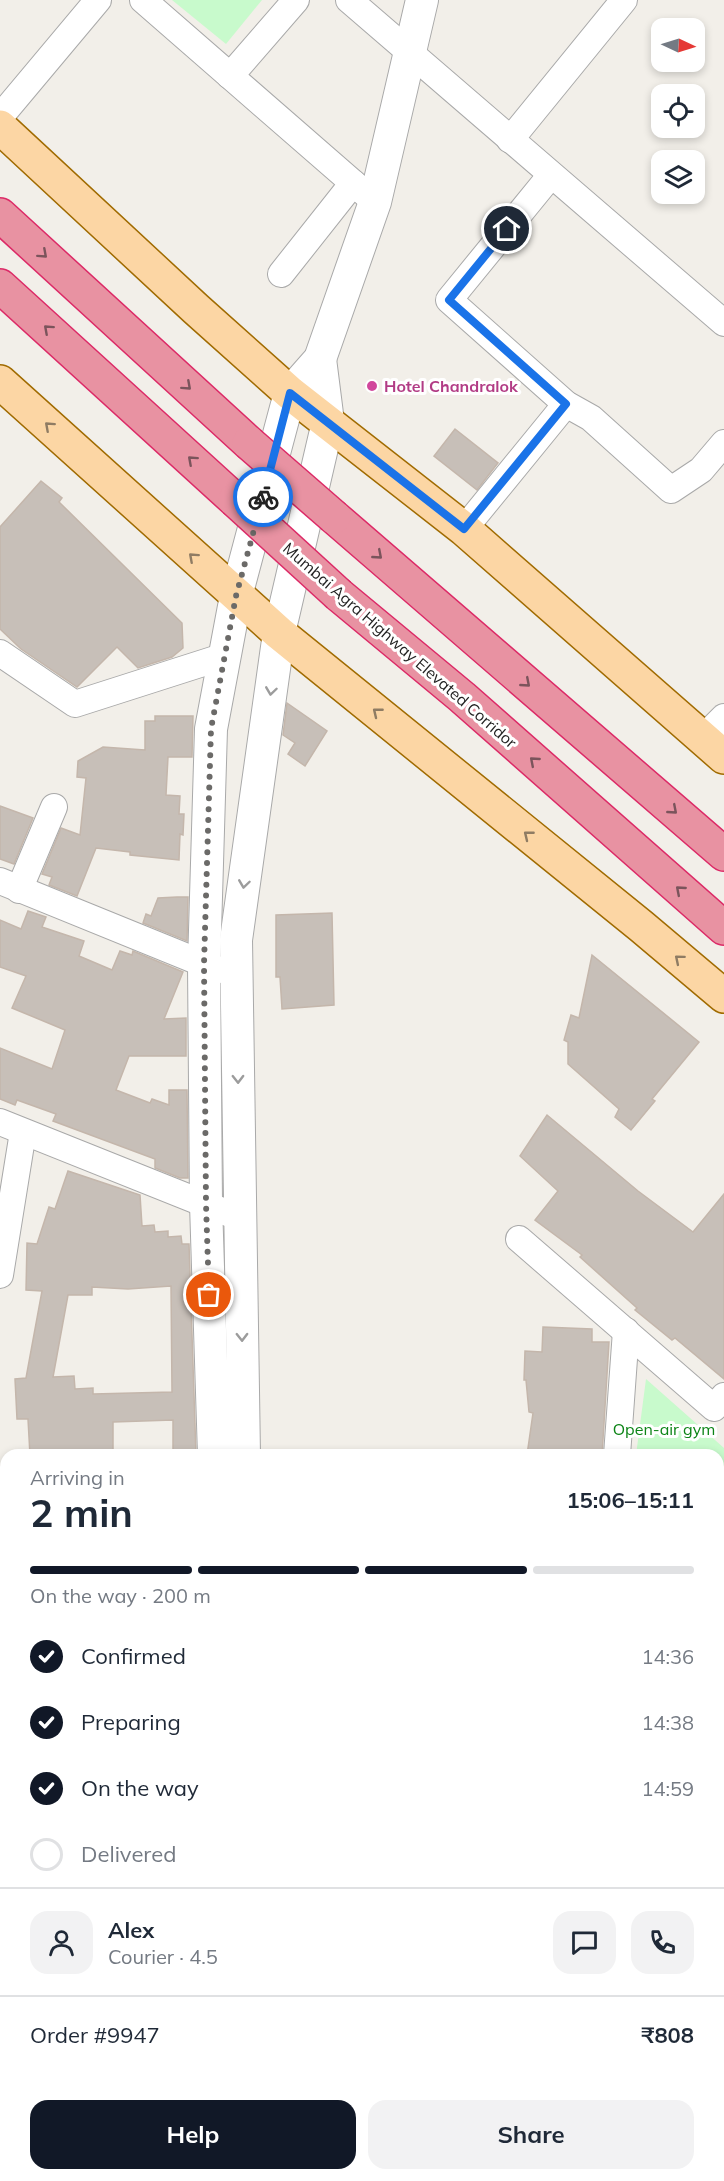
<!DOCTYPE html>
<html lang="en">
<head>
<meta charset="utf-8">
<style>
  body { margin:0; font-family:Mulish,sans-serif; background:#f2f2f3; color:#1f2937; height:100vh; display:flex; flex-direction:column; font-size:22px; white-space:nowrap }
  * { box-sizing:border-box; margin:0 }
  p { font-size:20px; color:#747a83 }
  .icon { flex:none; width:33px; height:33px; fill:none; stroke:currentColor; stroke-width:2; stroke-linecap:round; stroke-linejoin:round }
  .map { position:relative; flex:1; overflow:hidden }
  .sheet { position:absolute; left:0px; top:1449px; width:724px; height:732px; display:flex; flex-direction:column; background:#fff; border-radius:18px 18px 0 0; box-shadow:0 3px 9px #0003 }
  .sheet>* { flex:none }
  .needle { width:39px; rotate:94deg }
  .controls { position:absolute; left:651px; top:18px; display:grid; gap:12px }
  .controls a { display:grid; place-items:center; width:54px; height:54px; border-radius:12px; background:#fff; box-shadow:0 3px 9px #0003; font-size:30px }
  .pin { position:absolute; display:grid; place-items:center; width:51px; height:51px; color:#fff; margin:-26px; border:3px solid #fff; border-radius:50%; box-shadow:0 2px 6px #0007 }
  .courier { position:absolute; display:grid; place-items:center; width:60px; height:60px; margin:-30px; border:4px solid #1a73e8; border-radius:50%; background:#fff; color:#222; box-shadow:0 2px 8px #0007 }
  .head em { font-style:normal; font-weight:700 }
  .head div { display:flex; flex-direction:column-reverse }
  .head { display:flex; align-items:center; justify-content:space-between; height:102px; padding:0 30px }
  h1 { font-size:39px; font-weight:700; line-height:45px }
  .bar { display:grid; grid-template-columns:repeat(4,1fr); gap:9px 6px; align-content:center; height:72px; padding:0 30px }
  .bar i { height:8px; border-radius:4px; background:#e0e1e3 }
  .bar .on { background:#111827 }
  .bar p { grid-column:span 4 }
  .line { display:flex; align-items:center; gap:15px; padding:0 30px; border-top:2px solid #e0e1e3 }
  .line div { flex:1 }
  .round { display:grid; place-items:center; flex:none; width:63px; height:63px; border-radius:18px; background:#f2f2f3 }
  ol { padding:0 30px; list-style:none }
  li { display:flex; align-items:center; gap:18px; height:66px }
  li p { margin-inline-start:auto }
  li .icon { padding:6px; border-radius:50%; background:#111827; color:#fff; stroke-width:4 }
  li:last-child { color:#747a83 }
  li i { width:33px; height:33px; border:3px solid #e0e1e3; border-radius:50% }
  .primary-button { display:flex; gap:12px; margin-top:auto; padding:12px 30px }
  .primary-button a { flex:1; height:69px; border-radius:18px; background:#111827; color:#fff; font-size:24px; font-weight:700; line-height:69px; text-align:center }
  .primary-button a+a { background:#f2f2f3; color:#1f2937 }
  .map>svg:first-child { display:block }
  .park { fill:#c8facc }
  .pitch { fill:#88e0be }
  .building { fill:#c7bfb8; stroke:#c4b6ab; stroke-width:1.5; fill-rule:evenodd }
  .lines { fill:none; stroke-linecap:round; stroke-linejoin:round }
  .minor-casing { stroke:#a9a9a9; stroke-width:28 }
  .tertiary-casing { stroke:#a9a9a9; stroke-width:34 }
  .primary-casing { stroke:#a06b00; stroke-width:36 }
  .motorway-casing { stroke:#dc2a67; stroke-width:36 }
  .minor { stroke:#fff; stroke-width:26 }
  .tertiary { stroke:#fff; stroke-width:32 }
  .primary { stroke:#fcd6a4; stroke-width:33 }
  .motorway { stroke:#e892a2; stroke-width:33 }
  .motorway-bridge-casing { stroke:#dc2a67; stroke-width:36; stroke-linecap:butt }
  .motorway-bridge { stroke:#e892a2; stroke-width:33 }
  .oneway { stroke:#7b545c }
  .oneway2 { stroke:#8f7c63 }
  .oneway3 { stroke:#9c9c9c }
  .done { stroke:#6b6a68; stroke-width:6; stroke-dasharray:0 10.8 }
  .route { stroke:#1a73e8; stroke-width:8 }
  .hotel-dot { fill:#d1479c; stroke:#fff; stroke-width:2 }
  .labels { text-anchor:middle; stroke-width:6; stroke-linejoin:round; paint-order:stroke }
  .hotel-label { font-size:16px; font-weight:bold; fill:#b23c85; stroke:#fff; text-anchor:start }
  .street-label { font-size:16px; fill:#222; stroke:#fff }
  .park-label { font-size:16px; fill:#0c8416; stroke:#fff }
</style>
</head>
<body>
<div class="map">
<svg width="724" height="2181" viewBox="0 0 724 2181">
  <rect width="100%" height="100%" fill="#f2efe9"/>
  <g class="park">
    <path d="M 172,0 L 262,0 L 226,44 Z"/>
    <path d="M 646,1379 L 724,1448 L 724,1607 L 719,1614 L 718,1455 L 636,1455 Z"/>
    <path d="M 718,2036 L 724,2038 L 724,2147 L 718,2144 Z"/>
  </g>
  <path class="pitch" d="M 254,2175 L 536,2175 L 536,2181 L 255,2181 Z"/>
  <g class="building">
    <path d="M 455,429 L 498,463 L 477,490 L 434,456 Z"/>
    <path d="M 41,481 L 62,498 L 59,502 L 182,623 L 183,648 L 172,657 L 138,668 L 117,647 L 77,687 L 21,649 L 0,629 L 0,527 Z"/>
    <path d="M 287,703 L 327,731 L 305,766 L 288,754 L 295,743 L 283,735 Z"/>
    <path d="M 155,716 L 193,716 L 192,757 L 168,757 L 166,795 L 180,796 L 179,814 L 184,814 L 183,835 L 180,834 L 179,860 L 130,855 L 130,852 L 96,848 L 77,896 L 49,885 L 52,877 L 42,874 L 61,828 L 80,835 L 86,778 L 77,777 L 78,761 L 103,747 L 145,750 L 145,721 L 155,721 Z"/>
    <path d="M 0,806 L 33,818 L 14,864 L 0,859 Z"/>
    <path d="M 177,897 L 188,897 L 187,941 L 143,923 L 146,914 L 151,916 L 158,898 Z"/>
    <path d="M 28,911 L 46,917 L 42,927 L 84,941 L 79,956 L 112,970 L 120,951 L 132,955 L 133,951 L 183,972 L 164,1019 L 186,1018 L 186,1056 L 129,1056 L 116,1090 L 150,1103 L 152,1099 L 169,1105 L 169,1090 L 187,1090 L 188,1178 L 180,1178 L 155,1168 L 155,1159 L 53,1121 L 56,1114 L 17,1100 L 15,1105 L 0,1099 L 0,1048 L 52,1069 L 65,1030 L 12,1008 L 26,976 L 0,967 L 0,920 L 21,929 Z"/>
    <path d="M 332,913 L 334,1005 L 282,1009 L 280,977 L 276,977 L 276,915 Z"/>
    <path d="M 592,955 L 699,1042 L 652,1099 L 655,1101 L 631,1130 L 615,1117 L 619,1109 L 568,1064 L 568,1042 L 564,1040 L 571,1015 L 579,1018 Z"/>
    <path d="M 547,1115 L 638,1191 L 693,1232 L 724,1194 L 724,1379 L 675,1338 L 672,1340 L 635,1310 L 637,1308 L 580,1257 L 582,1255 L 535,1220 L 558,1191 L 520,1156 Z"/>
    <path d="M 68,1171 L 140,1195 L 142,1226 L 154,1225 L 155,1232 L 168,1231 L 168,1237 L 181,1236 L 182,1244 L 189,1244 L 196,1455 L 173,1455 L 173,1420 L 113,1422 L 113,1454 L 30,1455 L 28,1419 L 17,1419 L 15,1379 L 26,1378 L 42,1291 L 26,1290 L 27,1243 L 37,1244 L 49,1207 L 55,1209 ZM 171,1286 L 172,1392 L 93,1394 L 93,1388 L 75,1389 L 74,1376 L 53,1377 L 68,1295 L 92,1295 L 92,1287 L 128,1289 Z"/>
    <path d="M 543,1327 L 592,1329 L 592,1342 L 609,1342 L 602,1455 L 527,1455 L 533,1413 L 529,1412 L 526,1380 L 524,1380 L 525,1351 L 542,1352 Z"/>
  </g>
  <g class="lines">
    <defs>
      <g id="minor">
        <path d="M 143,0 L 375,202"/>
        <path d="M 349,0 L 724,323"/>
        <path d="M 230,76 L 296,0"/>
        <path d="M 0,117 L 98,0"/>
        <path d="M 510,140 L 624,0"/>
        <path d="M 551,175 L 449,300 L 566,404 L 591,418 L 671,490 L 701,470 L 724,443"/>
        <path d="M 281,274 L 353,183"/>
        <path d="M 464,529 L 566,404"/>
        <path d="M 0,653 L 75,704 L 225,656"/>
        <path d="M 702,739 L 724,717"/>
        <path d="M 0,881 L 219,970"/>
        <path d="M 19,890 L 54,807"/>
        <path d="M 0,1122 L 240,1218"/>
        <path d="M 519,1239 L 714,1408 L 724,1396"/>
        <path d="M 0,1275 L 23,1132"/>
        <path d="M 617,1455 L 626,1331"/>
        <path d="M 0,1608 L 6,1711"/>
        <path d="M 718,1780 L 724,1782"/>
        <path d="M 718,1964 L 724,1966"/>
        <path d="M 0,2005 L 6,2007"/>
        <path d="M 718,2144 L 724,2147"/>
        <path d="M 626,2175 L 626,2181"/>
      </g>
      <g id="tertiary">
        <path d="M 214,1455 L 206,1204 L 204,964 L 211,729 L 236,596 L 290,393 L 320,359 L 375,202 L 422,0"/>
        <path d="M 244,1455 L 236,940 L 279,633 L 328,422 L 320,359"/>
        <path d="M 215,2175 L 216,2181"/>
        <path d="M 254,2175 L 255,2181"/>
      </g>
      <g id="primary">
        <path d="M 0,127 L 196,309 L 290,393 L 464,529 L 724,757"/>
        <path d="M 0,382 L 279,633 L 641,926 L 724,996"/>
      </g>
      <g id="motorway">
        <path d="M 0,215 L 249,443"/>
        <path d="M 0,286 L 235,500"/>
        <path d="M 334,517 L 724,854"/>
        <path d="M 339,595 L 462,697 L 724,928"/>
      </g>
    </defs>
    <use href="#minor" class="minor-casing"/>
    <use href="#tertiary" class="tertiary-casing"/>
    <use href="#primary" class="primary-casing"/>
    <use href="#motorway" class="motorway-casing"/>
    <use href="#minor" class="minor"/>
    <use href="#tertiary" class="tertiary"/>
    <use href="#primary" class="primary"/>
    <use href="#motorway" class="motorway"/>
    <defs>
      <g id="motorway-bridge">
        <path d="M 249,443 L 334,517"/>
        <path d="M 235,500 L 339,595"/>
      </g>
    </defs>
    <use href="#motorway-bridge" class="motorway-bridge-casing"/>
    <use href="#motorway-bridge" class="motorway-bridge"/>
  </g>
  <defs><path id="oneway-chevron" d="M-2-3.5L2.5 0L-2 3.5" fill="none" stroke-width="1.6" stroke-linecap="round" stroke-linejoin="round" transform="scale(1.5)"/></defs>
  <g class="oneway">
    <use href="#oneway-chevron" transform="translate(43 254) rotate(42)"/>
    <use href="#oneway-chevron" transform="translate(48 329) rotate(-138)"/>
    <use href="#oneway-chevron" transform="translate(187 386) rotate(42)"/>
    <use href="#oneway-chevron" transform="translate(192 460) rotate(-138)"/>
    <use href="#oneway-chevron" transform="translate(378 555) rotate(41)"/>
    <use href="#oneway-chevron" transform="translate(526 683) rotate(41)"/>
    <use href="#oneway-chevron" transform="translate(534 761) rotate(-139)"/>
    <use href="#oneway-chevron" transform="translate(673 810) rotate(41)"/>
    <use href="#oneway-chevron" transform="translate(680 890) rotate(-139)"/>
  </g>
  <g class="oneway2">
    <use href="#oneway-chevron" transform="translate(49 426) rotate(-138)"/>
    <use href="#oneway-chevron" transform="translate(193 557) rotate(-138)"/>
    <use href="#oneway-chevron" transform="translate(377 712) rotate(-141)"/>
    <use href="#oneway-chevron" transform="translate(528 835) rotate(-141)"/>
    <use href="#oneway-chevron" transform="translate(679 959) rotate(-140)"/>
  </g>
  <g class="oneway3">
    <use href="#oneway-chevron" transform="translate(271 691) rotate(98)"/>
    <use href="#oneway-chevron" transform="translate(244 884) rotate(98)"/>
    <use href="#oneway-chevron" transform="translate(238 1079) rotate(89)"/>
    <use href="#oneway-chevron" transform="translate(242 1337) rotate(89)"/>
  </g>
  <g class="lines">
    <path class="done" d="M 209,1295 L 206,1204 L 204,964 L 211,729 L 236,596 L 263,497"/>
    <path class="route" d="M 263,497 L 290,393 L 464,529 L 566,404 L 449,300 L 507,229"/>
  </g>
  <circle class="hotel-dot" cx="372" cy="386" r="6"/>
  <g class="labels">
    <g class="hotel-label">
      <text x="384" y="392">Hotel Chandralok</text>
    </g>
    <g class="street-label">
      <text transform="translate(400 645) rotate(41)" y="6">Mumbai Agra Highway Elevated Corridor</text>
    </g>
    <g class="park-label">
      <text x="664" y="1435">Open-air gym</text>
    </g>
  </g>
</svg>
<div class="controls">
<a><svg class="needle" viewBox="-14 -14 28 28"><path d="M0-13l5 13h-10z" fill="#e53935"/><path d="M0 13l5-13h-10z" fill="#747a83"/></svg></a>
<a><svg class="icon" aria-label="locate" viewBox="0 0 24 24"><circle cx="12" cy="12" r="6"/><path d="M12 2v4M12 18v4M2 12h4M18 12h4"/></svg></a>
<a><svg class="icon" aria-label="layers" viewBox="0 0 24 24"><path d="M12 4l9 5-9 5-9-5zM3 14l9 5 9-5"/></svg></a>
</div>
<div class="pin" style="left:209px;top:1295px;background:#ea580c"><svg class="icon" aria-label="bag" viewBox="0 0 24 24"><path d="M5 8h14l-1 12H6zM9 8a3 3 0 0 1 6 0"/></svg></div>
<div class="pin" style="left:507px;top:229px;background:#1f2937"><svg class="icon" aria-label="home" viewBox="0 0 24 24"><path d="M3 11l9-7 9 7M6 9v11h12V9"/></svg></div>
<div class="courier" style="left:263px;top:497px"><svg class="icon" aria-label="bike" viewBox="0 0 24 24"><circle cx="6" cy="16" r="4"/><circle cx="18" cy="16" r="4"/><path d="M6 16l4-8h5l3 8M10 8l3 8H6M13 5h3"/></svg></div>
<section class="sheet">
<div class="head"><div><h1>2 min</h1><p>Arriving in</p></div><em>15:06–15:11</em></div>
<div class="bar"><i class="on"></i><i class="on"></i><i class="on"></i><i></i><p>On the way · 200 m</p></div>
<ol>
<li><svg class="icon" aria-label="check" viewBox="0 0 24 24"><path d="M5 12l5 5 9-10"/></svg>Confirmed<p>14:36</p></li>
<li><svg class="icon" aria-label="check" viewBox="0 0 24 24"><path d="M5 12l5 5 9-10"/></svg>Preparing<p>14:38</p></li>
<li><svg class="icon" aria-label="check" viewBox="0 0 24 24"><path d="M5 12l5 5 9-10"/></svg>On the way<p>14:59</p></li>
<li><i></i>Delivered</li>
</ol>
<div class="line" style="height:108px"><a class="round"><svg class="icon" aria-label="person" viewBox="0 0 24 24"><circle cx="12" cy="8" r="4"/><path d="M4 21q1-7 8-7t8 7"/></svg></a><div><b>Alex</b><p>Courier · 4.5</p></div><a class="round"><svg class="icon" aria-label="chat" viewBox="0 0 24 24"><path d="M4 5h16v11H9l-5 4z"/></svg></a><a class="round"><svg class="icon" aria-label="phone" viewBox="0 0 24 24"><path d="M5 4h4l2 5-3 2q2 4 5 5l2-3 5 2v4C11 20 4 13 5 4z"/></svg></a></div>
<div class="line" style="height:78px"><div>Order #9947</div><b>₹808</b></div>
<div class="primary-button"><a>Help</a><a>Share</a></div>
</section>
</div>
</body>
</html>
